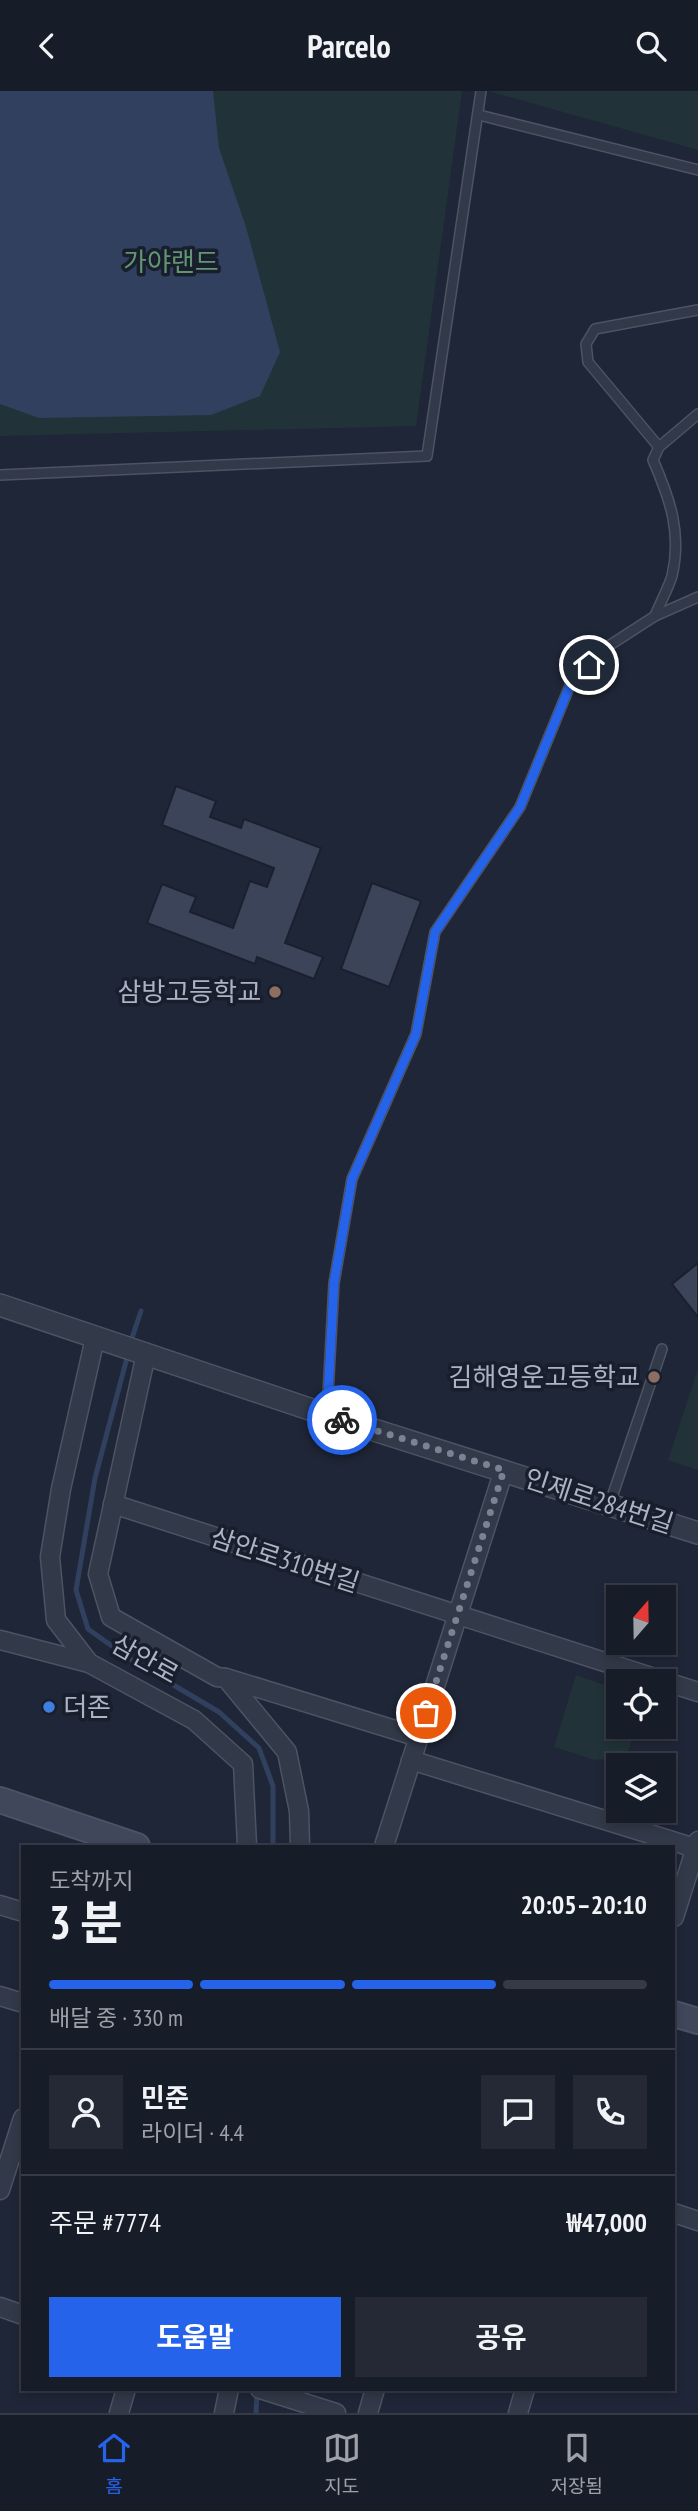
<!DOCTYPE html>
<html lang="ko">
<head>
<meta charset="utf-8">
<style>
  body { margin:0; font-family:"PT Sans Narrow","Noto Sans KR",sans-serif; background:#242935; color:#f1f3f6; height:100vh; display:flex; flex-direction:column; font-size:26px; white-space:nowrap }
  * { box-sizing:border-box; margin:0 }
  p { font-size:23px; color:#9ea1a8 }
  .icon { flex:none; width:38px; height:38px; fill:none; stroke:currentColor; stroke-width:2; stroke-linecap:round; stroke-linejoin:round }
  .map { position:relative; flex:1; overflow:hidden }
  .details { position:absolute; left:21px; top:1754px; width:654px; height:546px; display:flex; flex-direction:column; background:#171c29; border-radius:0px; box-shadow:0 4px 10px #0003,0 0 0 2px #363a46 }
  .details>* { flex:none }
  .needle { width:46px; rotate:20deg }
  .buttons { position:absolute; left:606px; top:1494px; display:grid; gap:14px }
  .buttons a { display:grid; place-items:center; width:70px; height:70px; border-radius:0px; background:#171c29; box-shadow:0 4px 10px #0003,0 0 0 2px #363a46; font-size:35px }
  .pin { position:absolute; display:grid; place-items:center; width:60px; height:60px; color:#fff; margin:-30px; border:4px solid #fff; border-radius:50%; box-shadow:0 2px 7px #0007 }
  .courier { position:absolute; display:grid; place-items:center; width:70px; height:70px; margin:-35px; border:5px solid #2563eb; border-radius:50%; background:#fff; color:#222; box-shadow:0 2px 9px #0007 }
  .head em { font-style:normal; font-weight:700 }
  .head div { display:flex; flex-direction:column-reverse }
  .head { display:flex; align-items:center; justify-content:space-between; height:119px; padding:0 28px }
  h1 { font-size:46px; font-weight:700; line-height:52px }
  .bar { display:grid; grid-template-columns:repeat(4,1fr); gap:10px 7px; align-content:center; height:84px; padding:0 28px }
  .bar i { height:9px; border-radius:5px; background:#363a46 }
  .bar .on { background:#2563eb }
  .bar p { grid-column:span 4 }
  .line { display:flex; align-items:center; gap:18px; padding:0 28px; border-top:2px solid #363a46 }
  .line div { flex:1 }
  .round { display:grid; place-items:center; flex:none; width:74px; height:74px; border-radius:0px; background:#242935 }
  .cta { display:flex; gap:14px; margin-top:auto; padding:14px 28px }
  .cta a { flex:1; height:80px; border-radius:0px; background:#2563eb; color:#fff; font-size:28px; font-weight:700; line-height:80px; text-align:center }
  .cta a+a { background:#242935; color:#f1f3f6 }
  header { display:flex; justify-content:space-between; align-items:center; height:91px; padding:0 28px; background:#171c29; font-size:32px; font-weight:700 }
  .tabs { display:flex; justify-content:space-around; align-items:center; height:98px; border-top:2px solid #363a46; background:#171c29; font-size:19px; color:#9ea1a8 }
  .tabs a { display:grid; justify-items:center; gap:4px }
  .tabs .on { color:#2563eb }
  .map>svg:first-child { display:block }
  .green { fill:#213338 }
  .water { fill:#31405f }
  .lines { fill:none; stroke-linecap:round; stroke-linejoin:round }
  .stream { stroke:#31405f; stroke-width:5 }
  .building { fill:#3b4458; stroke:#1a202e; stroke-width:2 }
  .service-casing { stroke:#4d5363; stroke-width:12 }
  .minor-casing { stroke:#4d5363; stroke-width:21 }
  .tertiary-casing { stroke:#4d5363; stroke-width:24 }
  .secondary-casing { stroke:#4d5363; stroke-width:28 }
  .service { stroke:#323948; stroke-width:9 }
  .minor { stroke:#323948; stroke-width:18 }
  .tertiary { stroke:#323948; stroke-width:21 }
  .secondary { stroke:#40475b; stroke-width:24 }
  .done { stroke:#7b8293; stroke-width:7; stroke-dasharray:0 12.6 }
  .route { stroke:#2563eb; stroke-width:9 }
  .education-dot { fill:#8d6e63; stroke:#181e2c; stroke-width:2.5 }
  .shop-dot { fill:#3f7fe0; stroke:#181e2c; stroke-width:2.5 }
  .labels { text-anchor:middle; stroke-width:7; stroke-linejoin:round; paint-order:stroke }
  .park-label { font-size:26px; fill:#639575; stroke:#181e2c }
  .poi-label { font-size:26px; fill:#acb3c5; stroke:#181e2c; text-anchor:end }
  .street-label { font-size:26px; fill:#acb3c5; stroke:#181e2c }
</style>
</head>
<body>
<header><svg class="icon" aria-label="back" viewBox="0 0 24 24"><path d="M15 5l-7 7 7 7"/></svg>Parcelo<svg class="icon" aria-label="search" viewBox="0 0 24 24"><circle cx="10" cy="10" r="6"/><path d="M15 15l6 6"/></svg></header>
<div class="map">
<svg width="698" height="2322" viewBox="0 0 698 2322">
  <rect width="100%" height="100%" fill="#1f2637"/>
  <g class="green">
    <path d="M 0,0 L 462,0 L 416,335 L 0,345 Z"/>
    <path d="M 488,0 L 698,0 L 698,59 Z"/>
    <path d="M 698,1278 L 698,1379 L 668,1369 Z"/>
    <path d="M 576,1584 L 618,1599 L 618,1636 L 636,1636 L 626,1666 L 595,1669 L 554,1656 Z"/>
  </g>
  <path class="water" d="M 0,0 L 213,0 L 219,57 L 246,136 L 280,261 L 260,305 L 211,324 L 39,327 L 0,313 Z"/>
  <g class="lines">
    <g class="stream">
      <path d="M 130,1253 L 141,1220"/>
      <path d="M 128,1263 L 95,1387 L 76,1499 L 88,1538 L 133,1570 L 219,1621 L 259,1657 L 273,1695 L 273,1755"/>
      <path d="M 256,2322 L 257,2301"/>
    </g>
  </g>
  <g class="building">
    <path d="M 176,695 L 216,710 L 210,726 L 241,737 L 244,728 L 321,757 L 285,852 L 323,866 L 314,888 L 257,866 L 255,873 L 147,832 L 162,793 L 196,806 L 190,821 L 233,837 L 250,790 L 267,796 L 274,777 L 162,734 Z"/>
    <path d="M 372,792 L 421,810 L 389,896 L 341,878 Z"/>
    <path d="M 698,1172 L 698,1226 L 672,1193 Z"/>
  </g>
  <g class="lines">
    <defs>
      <g id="service">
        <path d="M 479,24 L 698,79"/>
        <path d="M 659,356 L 588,271 L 586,253 L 595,238 L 698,219"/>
        <path d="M 0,384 L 427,365 L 481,0"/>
        <path d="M 655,525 C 660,512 668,498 672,485 C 682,442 670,408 653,369 L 659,356 L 698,323"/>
        <path d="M 327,1322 L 334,1192 L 352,1088 L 416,943 L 435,841 L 520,716 L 571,592 L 607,556 L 655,525 L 698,506"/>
        <path d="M 610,1412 L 662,1258"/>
      </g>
      <g id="minor">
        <path d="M 95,1247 L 61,1398 L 50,1466 L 56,1529 L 89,1572 L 194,1629 L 243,1673 L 247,1755"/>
        <path d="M 146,1263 L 98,1483 L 111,1526 L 217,1586 L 226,1587 L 287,1661 L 299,1720 L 300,1755"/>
        <path d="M 113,1413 L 698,1601"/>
        <path d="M 0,1549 L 89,1572"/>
        <path d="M 226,1587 L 418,1646"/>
        <path d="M 411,1669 L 698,1758"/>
        <path d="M 384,1755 L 504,1379"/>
        <path d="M 0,1814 L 23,1821"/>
        <path d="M 674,1826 L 698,1750"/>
        <path d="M 0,1905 L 23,1912"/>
        <path d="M 0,2099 L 23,2027"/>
        <path d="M 674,2122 L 698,2130"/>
        <path d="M 0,2216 L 23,2224"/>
        <path d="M 260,2298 L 336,2322"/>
        <path d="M 119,2322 L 126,2298"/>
        <path d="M 224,2322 L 229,2298"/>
        <path d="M 368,2322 L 375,2298"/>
        <path d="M 518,2322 L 525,2298"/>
      </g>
      <path id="tertiary" d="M 0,1214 L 327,1324 L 698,1442"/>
      <g id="secondary">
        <path d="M 0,1709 L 137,1755"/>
        <path d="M 674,1923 L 698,1930"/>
      </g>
    </defs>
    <use href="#service" class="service-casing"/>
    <use href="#minor" class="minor-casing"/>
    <use href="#tertiary" class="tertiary-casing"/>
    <use href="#secondary" class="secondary-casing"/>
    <use href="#service" class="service"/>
    <use href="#minor" class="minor"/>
    <use href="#tertiary" class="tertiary"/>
    <use href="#secondary" class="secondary"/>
  </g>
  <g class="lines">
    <path class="done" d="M 342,1329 L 504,1379 L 426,1622"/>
    <path class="route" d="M 342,1329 L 327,1324 L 334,1192 L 352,1088 L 416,943 L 435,841 L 520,716 L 571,592 L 589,574"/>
  </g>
  <g class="education-dot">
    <circle cx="275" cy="901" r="7"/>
    <circle cx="654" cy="1286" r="7"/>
  </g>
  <circle class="shop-dot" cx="49" cy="1616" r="7"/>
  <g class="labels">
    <g class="park-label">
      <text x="171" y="180">가야랜드</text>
    </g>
    <g class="poi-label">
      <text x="261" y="910">삼방고등학교</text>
      <text x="640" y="1295">김해영운고등학교</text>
      <text x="63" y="1625" text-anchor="start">더존</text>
    </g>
    <g class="street-label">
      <text transform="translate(599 1410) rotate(18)" y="9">인제로284번길</text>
      <text transform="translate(285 1469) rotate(18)" y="9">삼안로310번길</text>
      <text transform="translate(145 1568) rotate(29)" y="9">삼안로</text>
    </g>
  </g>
</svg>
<div class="buttons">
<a><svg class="needle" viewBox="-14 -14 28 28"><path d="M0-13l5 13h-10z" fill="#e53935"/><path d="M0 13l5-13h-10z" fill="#9ea1a8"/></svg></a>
<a><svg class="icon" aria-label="locate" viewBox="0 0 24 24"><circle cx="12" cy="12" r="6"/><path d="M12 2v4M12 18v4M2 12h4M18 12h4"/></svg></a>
<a><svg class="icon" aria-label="layers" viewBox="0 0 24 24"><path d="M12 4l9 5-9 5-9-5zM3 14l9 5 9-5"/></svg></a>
</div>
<div class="pin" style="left:426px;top:1622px;background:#ea580c"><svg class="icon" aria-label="bag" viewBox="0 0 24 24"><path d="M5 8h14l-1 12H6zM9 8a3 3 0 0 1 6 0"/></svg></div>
<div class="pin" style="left:589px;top:574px;background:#1f2937"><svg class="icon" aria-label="home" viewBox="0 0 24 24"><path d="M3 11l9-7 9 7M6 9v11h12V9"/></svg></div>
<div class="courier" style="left:342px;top:1329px"><svg class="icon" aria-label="bike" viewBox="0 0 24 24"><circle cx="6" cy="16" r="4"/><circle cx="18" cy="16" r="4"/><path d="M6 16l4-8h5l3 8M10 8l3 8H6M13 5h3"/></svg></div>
<section class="details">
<div class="head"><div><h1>3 분</h1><p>도착까지</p></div><em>20:05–20:10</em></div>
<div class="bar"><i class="on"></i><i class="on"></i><i class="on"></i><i></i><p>배달 중 · 330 m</p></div>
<div class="line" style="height:126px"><a class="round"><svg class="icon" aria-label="person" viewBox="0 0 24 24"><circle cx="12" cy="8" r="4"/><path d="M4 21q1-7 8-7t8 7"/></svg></a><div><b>민준</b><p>라이더 · 4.4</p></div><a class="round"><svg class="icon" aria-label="chat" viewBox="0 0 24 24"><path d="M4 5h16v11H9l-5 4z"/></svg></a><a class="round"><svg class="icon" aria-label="phone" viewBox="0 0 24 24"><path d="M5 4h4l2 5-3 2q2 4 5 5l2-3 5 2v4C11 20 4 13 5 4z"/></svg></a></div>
<div class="line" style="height:91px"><div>주문 #7774</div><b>₩47,000</b></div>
<div class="cta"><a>도움말</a><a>공유</a></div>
</section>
</div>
<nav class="tabs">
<a class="on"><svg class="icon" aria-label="home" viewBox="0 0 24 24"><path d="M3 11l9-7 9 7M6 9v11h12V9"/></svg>홈</a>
<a><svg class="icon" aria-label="map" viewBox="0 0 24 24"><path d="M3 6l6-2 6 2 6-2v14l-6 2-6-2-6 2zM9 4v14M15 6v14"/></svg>지도</a>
<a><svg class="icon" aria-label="saved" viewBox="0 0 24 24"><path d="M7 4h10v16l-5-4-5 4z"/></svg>저장됨</a>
</nav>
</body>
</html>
